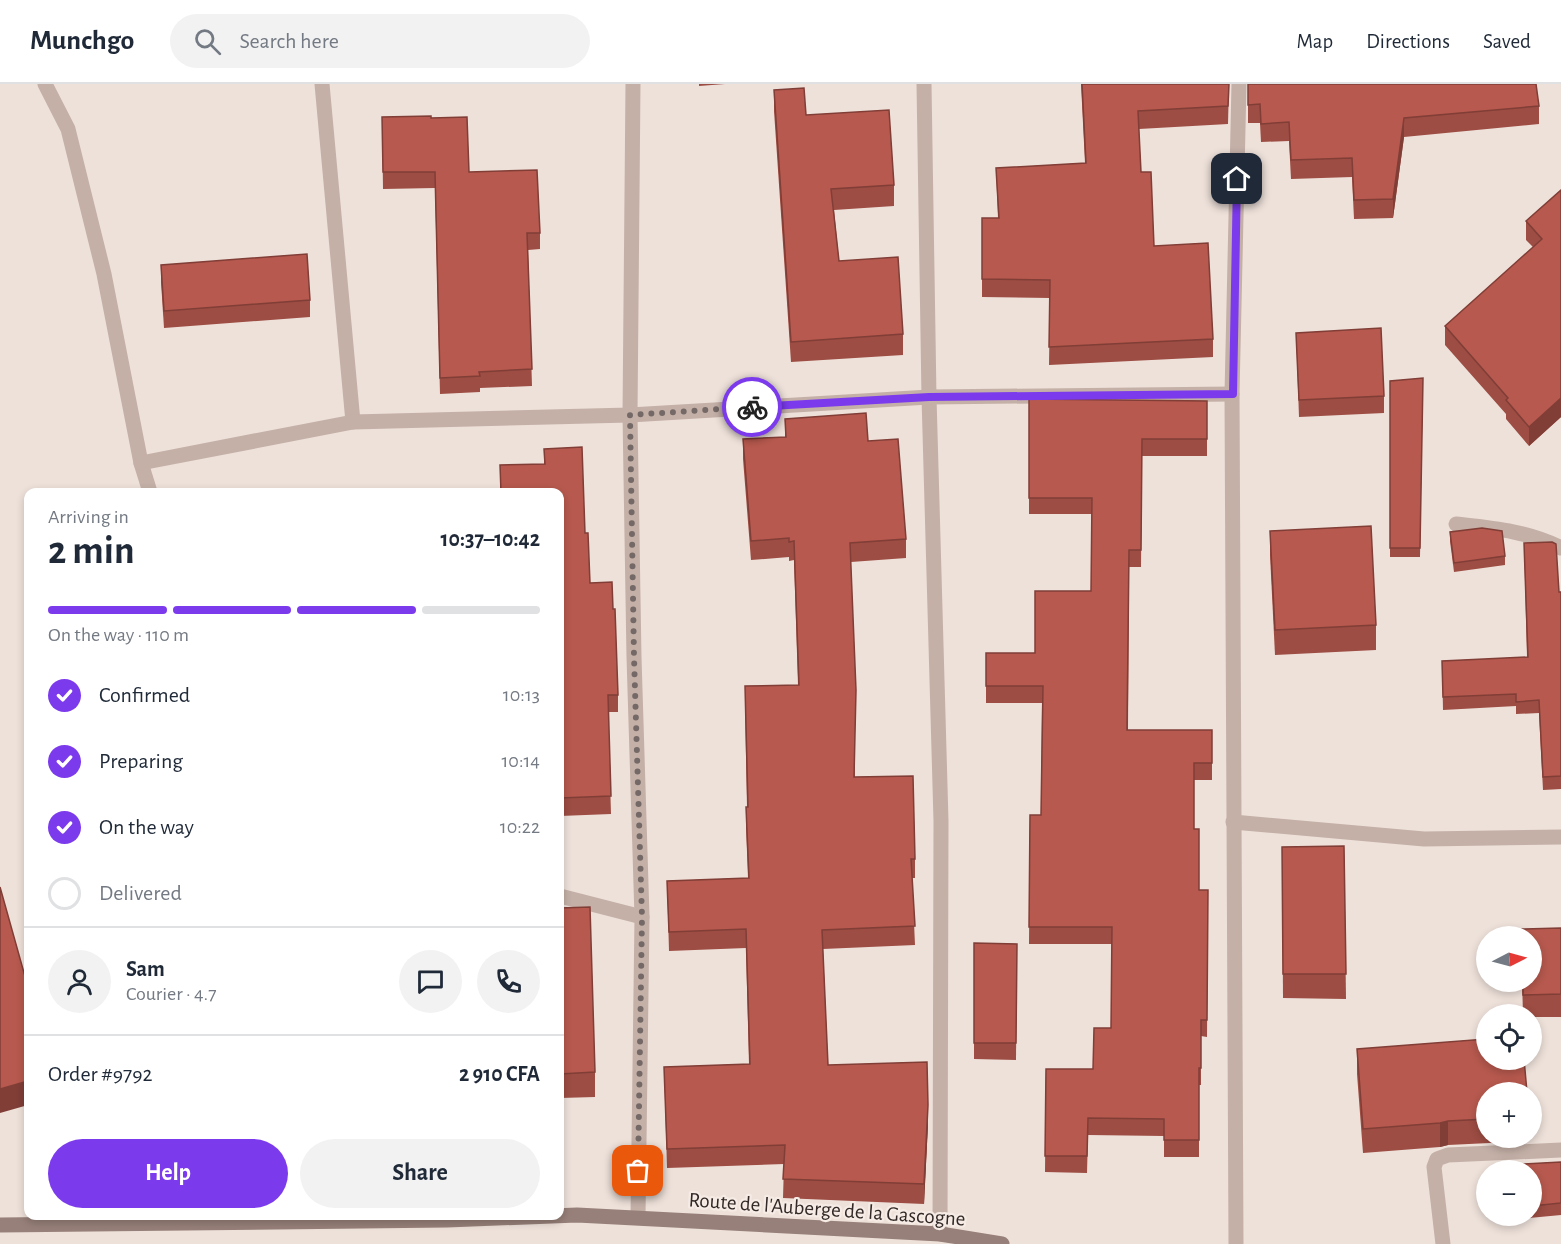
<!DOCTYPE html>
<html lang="en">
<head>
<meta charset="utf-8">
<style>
  body { margin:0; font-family:"Alegreya Sans",sans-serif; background:#f2f2f3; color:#1f2937; height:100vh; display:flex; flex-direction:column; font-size:22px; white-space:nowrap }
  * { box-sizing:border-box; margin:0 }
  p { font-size:20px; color:#747a83 }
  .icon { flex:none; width:33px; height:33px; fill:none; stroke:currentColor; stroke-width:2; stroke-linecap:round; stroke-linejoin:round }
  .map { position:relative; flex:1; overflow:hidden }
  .sheet { position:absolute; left:24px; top:404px; width:540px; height:732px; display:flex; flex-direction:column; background:#fff; border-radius:12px; box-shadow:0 3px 9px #0003 }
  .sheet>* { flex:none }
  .needle { width:39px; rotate:84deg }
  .tools { position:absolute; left:1476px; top:842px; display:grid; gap:12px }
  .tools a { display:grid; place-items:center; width:66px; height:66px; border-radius:50%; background:#fff; box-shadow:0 3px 9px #0003; font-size:30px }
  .pin { position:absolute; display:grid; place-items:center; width:51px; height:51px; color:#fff; margin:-26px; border-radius:12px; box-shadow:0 3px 9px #0006 }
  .courier { position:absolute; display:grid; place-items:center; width:60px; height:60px; margin:-30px; border:4px solid #7c3aed; border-radius:50%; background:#fff; color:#222; box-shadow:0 2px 8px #0007 }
  .overview em { font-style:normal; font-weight:700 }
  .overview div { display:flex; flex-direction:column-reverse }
  .overview { display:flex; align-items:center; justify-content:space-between; height:102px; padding:0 24px }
  h1 { font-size:39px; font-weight:700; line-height:45px }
  .bar { display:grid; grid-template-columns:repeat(4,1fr); gap:9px 6px; align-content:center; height:72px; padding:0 24px }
  .bar i { height:8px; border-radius:4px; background:#e0e1e3 }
  .bar .on { background:#7c3aed }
  .bar p { grid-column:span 4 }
  .line { display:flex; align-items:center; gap:15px; padding:0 24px; border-top:2px solid #e0e1e3 }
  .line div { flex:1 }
  .round { display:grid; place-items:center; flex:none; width:63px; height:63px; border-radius:32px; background:#f2f2f3 }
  ol { padding:0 24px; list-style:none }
  li { display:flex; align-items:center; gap:18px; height:66px }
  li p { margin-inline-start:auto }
  li .icon { padding:6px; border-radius:50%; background:#7c3aed; color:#fff; stroke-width:4 }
  li:last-child { color:#747a83 }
  li i { width:33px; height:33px; border:3px solid #e0e1e3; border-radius:50% }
  .primary-button { display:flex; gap:12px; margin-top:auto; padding:12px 24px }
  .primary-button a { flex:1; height:69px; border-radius:36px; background:#7c3aed; color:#fff; font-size:24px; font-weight:700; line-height:69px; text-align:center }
  .primary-button a+a { background:#f2f2f3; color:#1f2937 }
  header { display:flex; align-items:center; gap:36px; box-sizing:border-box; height:84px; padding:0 30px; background:#fff; border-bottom:2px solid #e0e1e3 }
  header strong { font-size:28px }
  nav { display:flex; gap:33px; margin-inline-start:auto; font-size:21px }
  .search { width:420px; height:54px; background:#f2f2f3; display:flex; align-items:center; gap:15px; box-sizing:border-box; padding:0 21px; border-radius:33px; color:#747a83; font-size:22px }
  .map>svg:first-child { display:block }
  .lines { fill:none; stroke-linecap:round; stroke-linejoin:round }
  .lane { stroke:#c4b0a7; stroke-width:15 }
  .street { stroke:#c4b0a7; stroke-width:15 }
  .secondary { stroke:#978079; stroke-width:15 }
  .wall { fill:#9d4d43 }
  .shaded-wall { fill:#803e37 }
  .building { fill:#b7594e; stroke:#803e37; stroke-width:1.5 }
  .done { stroke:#746966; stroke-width:6; stroke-dasharray:0 10.8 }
  .route { stroke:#7c3aed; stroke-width:8 }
  .labels { text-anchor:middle; stroke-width:4.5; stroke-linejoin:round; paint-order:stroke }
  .street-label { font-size:21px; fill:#322927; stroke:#f6ece5 }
</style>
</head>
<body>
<header>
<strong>Munchgo</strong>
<div class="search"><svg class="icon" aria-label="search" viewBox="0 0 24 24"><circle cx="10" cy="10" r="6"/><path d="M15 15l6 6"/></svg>Search here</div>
<nav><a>Map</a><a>Directions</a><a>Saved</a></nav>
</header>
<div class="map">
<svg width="1561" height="1160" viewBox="0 0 1561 1160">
  <rect width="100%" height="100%" fill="#eee1da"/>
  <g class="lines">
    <path class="lane" d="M 1443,1160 L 1434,1083 L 1437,1075 L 1448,1071 L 1561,1066"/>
    <g class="street">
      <path d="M 45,0 L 68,45 L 104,190 L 141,379 L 150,408"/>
      <path d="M 322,0 L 353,338"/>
      <path d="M 633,0 L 630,331 L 634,573 L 642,833 L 638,1133"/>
      <path d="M 924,0 L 929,313 L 941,737 L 940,1150"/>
      <path d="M 141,379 L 353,338 L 630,331 L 929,313 L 1232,310"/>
      <path d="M 1456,440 C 1492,444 1528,447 1561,464"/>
      <path d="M 1233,738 L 1424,755 L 1561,753"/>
      <path d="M 560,812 L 642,833"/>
      <path d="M 1236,1160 L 1232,310 L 1239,0"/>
    </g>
    <path class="secondary" d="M 0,1141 L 447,1136 L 577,1131 L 940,1150 L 1002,1160"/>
  </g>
  <g class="wall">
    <path d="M 699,0 L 725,0 L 699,2 Z"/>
    <path d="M 1081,0 L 1229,0 L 1228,40 L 1139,45 L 1141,88 L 1154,162 L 1213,255 L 1213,273 L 1049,281 L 1050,214 L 982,213 L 982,134 L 998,134 L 996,84 L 1085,79 Z"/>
    <path d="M 1248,0 L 1539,22 L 1539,40 L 1404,53 L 1393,134 L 1354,135 L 1352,93 L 1291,95 L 1289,57 L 1261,58 L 1260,39 L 1248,39 Z"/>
    <path d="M 774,6 L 806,31 L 894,101 L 894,122 L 834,126 L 839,177 L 903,250 L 903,271 L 791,278 L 774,27 Z"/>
    <path d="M 382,33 L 431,34 L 469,88 L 540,149 L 540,165 L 528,166 L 532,302 L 480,304 L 480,308 L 440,310 L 435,104 L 383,105 Z"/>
    <path d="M 1561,106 L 1561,333 L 1529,362 L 1506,335 L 1506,330 L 1445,261 L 1445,242 L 1533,163 L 1526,156 L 1526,137 Z"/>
    <path d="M 161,181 L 310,216 L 310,233 L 164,244 L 161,198 Z"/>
    <path d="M 1296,249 L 1384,312 L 1384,329 L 1299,333 Z"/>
    <path d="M 1423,294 L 1420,473 L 1390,473 L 1390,297 Z"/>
    <path d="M 1029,315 L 1207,317 L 1207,372 L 1142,372 L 1141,483 L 1129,483 L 1128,646 L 1212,646 L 1212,696 L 1194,696 L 1194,745 L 1199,806 L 1208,806 L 1207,953 L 1201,952 L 1201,1001 L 1199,1001 L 1199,1073 L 1164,1073 L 1164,1052 L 1088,1051 L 1087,1089 L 1045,1088 L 1046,985 L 1093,985 L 1111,944 L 1112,860 L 1029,860 L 1030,731 L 1041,731 L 1042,619 L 986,619 L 986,569 L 1035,569 L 1091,507 L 1092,430 L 1029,430 Z"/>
    <path d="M 785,335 L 868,357 L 906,455 L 906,474 L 851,478 L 855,693 L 915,775 L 915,794 L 912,794 L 915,861 L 823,865 L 828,981 L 928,1040 L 924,1120 L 783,1114 L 784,1080 L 667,1084 L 664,983 L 749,980 L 746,864 L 669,867 L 667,797 L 748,794 L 746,742 L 746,723 L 747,723 L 745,622 L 798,601 L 794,476 L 789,477 L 789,473 L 751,476 L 743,375 L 743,355 L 785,353 Z"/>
    <path d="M 544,365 L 585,449 L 590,499 L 618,611 L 618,628 L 608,628 L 611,730 L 560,732 L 560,408 L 500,408 L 500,381 L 544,380 Z"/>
    <path d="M 1270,447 L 1376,541 L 1376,566 L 1275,571 L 1270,471 Z"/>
    <path d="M 1450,448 L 1505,472 L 1505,481 L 1454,488 L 1450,457 Z"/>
    <path d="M 1524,459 L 1559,508 L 1561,508 L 1561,705 L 1543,706 L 1539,629 L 1516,630 L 1516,622 L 1443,626 L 1442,577 L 1527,573 Z"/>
    <path d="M 1344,762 L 1346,915 L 1283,914 L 1282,763 Z"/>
    <path d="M 560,824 L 595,988 L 595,1013 L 560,1014 Z"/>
    <path d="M 1561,844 L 1561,933 L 1532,933 L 1532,930 L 1523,930 L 1522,897 L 1532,897 Z"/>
    <path d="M 974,859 L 1017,860 L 1016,976 L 974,975 Z"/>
    <path d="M 1357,965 L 1486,1008 L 1486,1053 L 1529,1053 L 1529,1057 L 1448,1061 L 1440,1063 L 1363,1069 L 1357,990 Z"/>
    <path d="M 1561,1078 L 1561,1131 L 1529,1134 L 1528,1131 L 1532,1131 L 1532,1086 L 1524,1086 L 1524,1080 Z"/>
  </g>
  <g class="shaded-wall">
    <path d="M 1404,34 L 1404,53 L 1393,134 L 1393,115 Z"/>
    <path d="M 1561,314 L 1561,333 L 1529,362 L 1529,343 Z"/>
    <path d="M 28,997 L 28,1021 L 0,1029 L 0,1005 Z"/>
    <path d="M 928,1021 L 928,1040 L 924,1120 L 924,1100 Z"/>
    <path d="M 1448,1037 L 1448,1061 L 1440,1063 L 1440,1039 Z"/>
  </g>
  <g class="building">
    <path d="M 1082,0 L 1229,0 L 1228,22 L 1138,27 L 1141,88 L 1151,88 L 1154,162 L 1208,159 L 1213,255 L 1049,263 L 1050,196 L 982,195 L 982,134 L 999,134 L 996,84 L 1086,79 Z"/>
    <path d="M 1248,0 L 1536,0 L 1539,22 L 1404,34 L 1393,115 L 1354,116 L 1352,74 L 1291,76 L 1289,38 L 1261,40 L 1260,20 L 1248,21 Z"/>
    <path d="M 804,4 L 806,31 L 889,26 L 894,101 L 831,105 L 839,177 L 898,173 L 903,250 L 791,258 L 774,6 Z"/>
    <path d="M 431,32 L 431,34 L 467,33 L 469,88 L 537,86 L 540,149 L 527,149 L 532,285 L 479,288 L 480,292 L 440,294 L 435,88 L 383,88 L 382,33 Z"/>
    <path d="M 1561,106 L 1561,314 L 1529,343 L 1506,316 L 1508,314 L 1445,242 L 1542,155 L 1526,137 Z"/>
    <path d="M 307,170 L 310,216 L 164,227 L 161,181 Z"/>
    <path d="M 1381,244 L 1384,312 L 1299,316 L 1296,249 Z"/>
    <path d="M 1423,294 L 1420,464 L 1390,464 L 1390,297 Z"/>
    <path d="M 1029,315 L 1207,317 L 1207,355 L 1142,355 L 1141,466 L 1129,466 L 1127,646 L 1212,646 L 1212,679 L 1194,679 L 1194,745 L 1199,745 L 1199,806 L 1208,806 L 1207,936 L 1201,936 L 1201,984 L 1199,984 L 1199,1056 L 1164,1056 L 1164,1035 L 1088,1034 L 1087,1072 L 1045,1072 L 1046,985 L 1093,985 L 1094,944 L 1111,944 L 1112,843 L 1029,843 L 1030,731 L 1041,731 L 1043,602 L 986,602 L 986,569 L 1035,569 L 1035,507 L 1091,507 L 1092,414 L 1029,414 Z"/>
    <path d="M 866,329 L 868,357 L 898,355 L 906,455 L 850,459 L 856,606 L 854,693 L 913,692 L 915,775 L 911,775 L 915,842 L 822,846 L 828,981 L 927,978 L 928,1021 L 924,1100 L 783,1095 L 785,1061 L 667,1065 L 664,983 L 750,980 L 746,845 L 669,848 L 667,797 L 749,794 L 746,723 L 748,723 L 745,602 L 799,601 L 794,457 L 789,458 L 789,454 L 751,457 L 743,355 L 786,353 L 785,335 Z"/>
    <path d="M 582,363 L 585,449 L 588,449 L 590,499 L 612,498 L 613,525 L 615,525 L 618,611 L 608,611 L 611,712 L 560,714 L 560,408 L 501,408 L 500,381 L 545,380 L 544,365 Z"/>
    <path d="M 1371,442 L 1376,541 L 1275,546 L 1270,447 Z"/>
    <path d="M 1482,444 L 1502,447 L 1505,472 L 1454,479 L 1450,448 Z"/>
    <path d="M 1552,458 L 1556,460 L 1559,508 L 1561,508 L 1561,692 L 1543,693 L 1539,616 L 1516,618 L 1516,610 L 1443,613 L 1442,577 L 1528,573 L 1524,459 Z"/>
    <path d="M 1344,762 L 1346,890 L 1283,890 L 1282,763 Z"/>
    <path d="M 0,803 L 28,903 L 28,997 L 0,1005 Z"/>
    <path d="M 590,823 L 595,988 L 560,990 L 560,824 Z"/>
    <path d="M 1561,844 L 1561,910 L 1523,911 L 1523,897 L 1532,897 L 1532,852 L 1522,852 L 1522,845 Z"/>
    <path d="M 974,859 L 1017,860 L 1016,959 L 974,959 Z"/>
    <path d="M 1486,955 L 1486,975 L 1524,975 L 1527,1008 L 1486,1008 L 1486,1035 L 1448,1037 L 1440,1039 L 1363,1045 L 1357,965 Z"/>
    <path d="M 1561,1078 L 1561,1119 L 1532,1122 L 1532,1086 L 1525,1086 L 1524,1080 Z"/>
  </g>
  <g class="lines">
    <path class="done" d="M 638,1087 L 642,833 L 634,573 L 630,331 L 752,323"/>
    <path class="route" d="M 752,323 L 929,313 L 1233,310 L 1237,95"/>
  </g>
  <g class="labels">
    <g class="street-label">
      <text transform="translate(827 1125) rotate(4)" y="7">Route de l'Auberge de la Gascogne</text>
    </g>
  </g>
</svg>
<div class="tools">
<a><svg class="needle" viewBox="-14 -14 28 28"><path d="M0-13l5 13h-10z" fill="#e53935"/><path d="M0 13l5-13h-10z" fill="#747a83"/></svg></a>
<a><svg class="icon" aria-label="locate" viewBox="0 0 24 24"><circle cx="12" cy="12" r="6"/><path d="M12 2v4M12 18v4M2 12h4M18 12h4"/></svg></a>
<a>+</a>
<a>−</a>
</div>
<div class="pin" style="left:638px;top:1087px;background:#ea580c"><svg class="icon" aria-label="bag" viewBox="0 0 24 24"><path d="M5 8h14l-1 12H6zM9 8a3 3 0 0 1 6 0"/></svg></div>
<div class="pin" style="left:1237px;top:95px;background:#1f2937"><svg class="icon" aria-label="home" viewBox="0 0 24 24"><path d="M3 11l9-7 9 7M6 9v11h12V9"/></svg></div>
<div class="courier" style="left:752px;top:323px"><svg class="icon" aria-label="bike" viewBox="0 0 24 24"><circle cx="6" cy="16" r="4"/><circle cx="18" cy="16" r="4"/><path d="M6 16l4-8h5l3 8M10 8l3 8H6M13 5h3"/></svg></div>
<section class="sheet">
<div class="overview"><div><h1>2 min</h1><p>Arriving in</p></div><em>10:37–10:42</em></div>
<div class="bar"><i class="on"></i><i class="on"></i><i class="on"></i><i></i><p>On the way · 110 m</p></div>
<ol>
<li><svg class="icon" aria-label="check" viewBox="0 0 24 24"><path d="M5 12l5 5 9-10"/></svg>Confirmed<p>10:13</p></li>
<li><svg class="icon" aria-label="check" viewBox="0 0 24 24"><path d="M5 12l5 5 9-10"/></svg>Preparing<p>10:14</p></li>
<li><svg class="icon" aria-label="check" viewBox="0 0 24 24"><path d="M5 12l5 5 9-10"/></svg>On the way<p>10:22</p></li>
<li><i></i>Delivered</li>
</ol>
<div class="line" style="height:108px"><a class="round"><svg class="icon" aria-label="person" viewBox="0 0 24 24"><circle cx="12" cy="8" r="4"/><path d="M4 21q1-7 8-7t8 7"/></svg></a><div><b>Sam</b><p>Courier · 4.7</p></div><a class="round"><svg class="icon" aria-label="chat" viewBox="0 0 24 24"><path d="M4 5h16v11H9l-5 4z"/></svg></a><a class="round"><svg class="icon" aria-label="phone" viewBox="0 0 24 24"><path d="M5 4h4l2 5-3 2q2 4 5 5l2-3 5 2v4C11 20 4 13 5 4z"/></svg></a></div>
<div class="line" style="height:78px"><div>Order #9792</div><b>2 910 CFA</b></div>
<div class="primary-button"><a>Help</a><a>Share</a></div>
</section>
</div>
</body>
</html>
